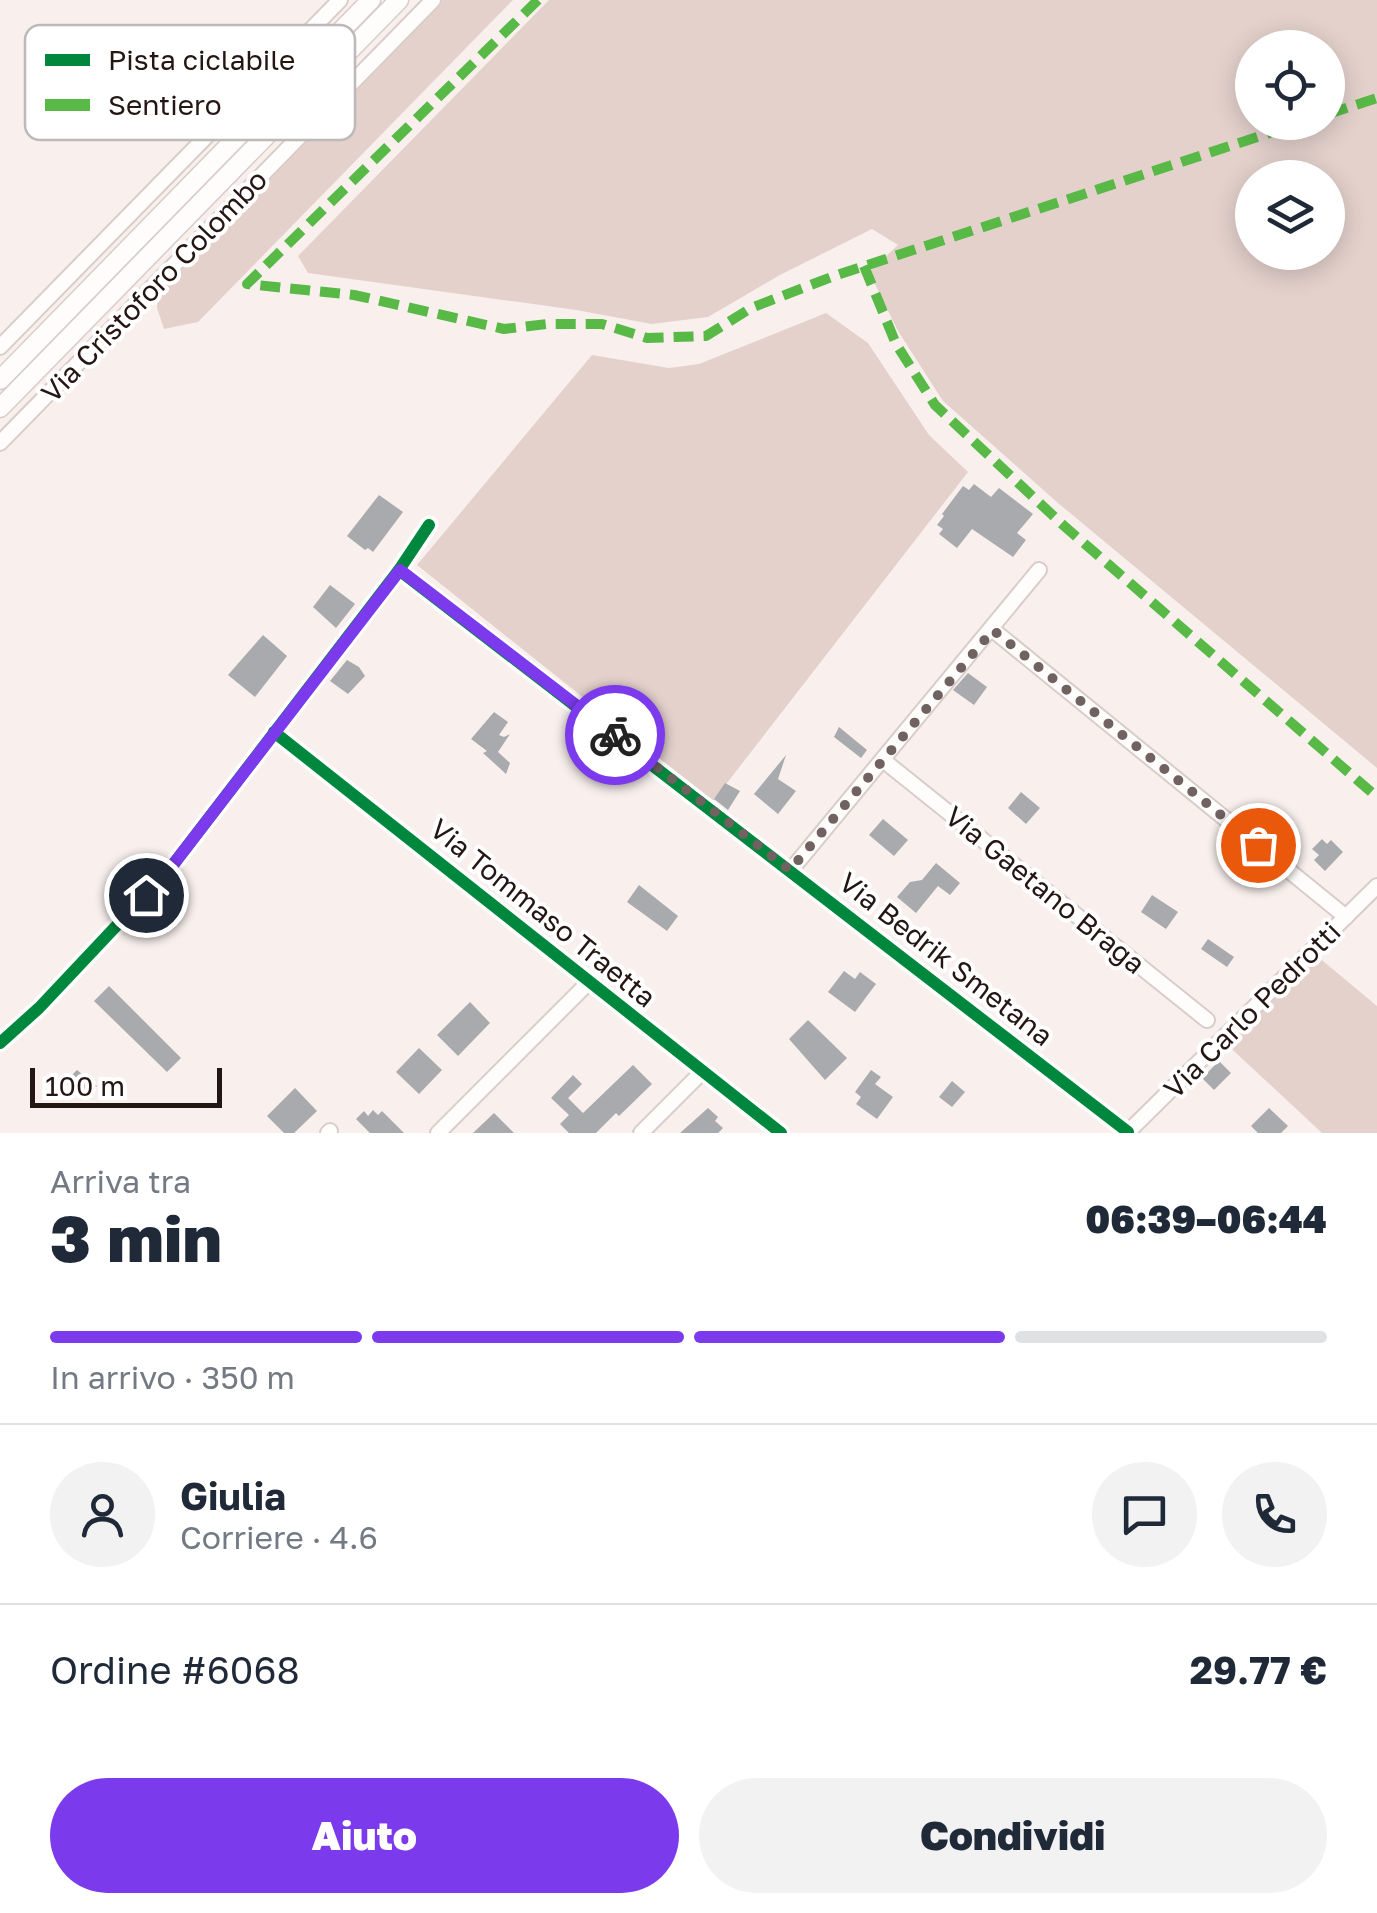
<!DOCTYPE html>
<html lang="it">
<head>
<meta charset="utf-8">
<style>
  body { margin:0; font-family:"Golos Text",sans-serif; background:#f2f2f3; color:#1f2937; height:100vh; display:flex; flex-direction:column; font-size:38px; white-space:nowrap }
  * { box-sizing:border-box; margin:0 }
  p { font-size:32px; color:#747a83 }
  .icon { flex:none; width:55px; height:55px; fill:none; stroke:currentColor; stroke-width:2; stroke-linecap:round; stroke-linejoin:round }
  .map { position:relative; height:1133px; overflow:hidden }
  .panel { display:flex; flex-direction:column; background:#fff; flex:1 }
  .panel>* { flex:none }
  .fabs { position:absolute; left:1235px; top:30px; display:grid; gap:20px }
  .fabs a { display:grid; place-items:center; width:110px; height:110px; border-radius:50%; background:#fff; box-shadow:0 5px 25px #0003; font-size:50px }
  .scale { position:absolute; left:30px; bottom:25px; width:192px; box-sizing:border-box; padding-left:10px; border:5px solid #241613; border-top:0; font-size:28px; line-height:35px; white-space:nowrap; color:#241613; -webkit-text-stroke:8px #fff; paint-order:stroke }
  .pin { position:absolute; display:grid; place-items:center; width:85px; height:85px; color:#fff; margin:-42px; border:5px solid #fff; border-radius:50%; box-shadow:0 2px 10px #0007 }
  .courier { position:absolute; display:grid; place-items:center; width:100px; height:100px; margin:-50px; border:8px solid #7c3aed; border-radius:50%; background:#fff; color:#222; box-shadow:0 2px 12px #0007 }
  .head em { font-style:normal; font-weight:800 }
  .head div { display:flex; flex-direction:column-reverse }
  .head { display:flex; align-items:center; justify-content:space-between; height:170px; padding:0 50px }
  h1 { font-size:65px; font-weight:800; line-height:75px }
  .bar { display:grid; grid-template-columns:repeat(4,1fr); gap:15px 10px; align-content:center; height:120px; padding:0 50px }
  .bar i { height:12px; border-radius:8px; background:#e0e1e3 }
  .bar .current { background:#7c3aed }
  .bar p { grid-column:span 4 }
  .line { display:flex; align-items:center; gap:25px; padding:0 50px; border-top:2px solid #e0e1e3 }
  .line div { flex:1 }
  .round { display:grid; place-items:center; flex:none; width:105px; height:105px; border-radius:52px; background:#f2f2f3 }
  .button { display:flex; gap:20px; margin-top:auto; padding:20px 50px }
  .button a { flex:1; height:115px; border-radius:60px; background:#7c3aed; color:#fff; font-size:40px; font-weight:800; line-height:115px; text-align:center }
  .button a+a { background:#f2f2f3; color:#1f2937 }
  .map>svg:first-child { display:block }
  .green { fill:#e4d1cc; fill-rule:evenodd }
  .building { fill:#a9aaad }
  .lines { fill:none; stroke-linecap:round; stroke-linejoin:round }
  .minor-casing { stroke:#d8cdca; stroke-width:18 }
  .major-casing { stroke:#d8cdca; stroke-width:21 }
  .minor { stroke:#fefdfc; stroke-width:14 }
  .major { stroke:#fefdfc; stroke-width:18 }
  .quiet { stroke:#58b947; stroke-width:10; stroke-dasharray:20 10; stroke-linecap:butt }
  .cycleway-casing { stroke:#fff; stroke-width:19 }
  .cycleway { stroke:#00873e; stroke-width:12 }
  .done { stroke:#6f6260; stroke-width:10; stroke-dasharray:0 18 }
  .route { stroke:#7c3aed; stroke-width:12 }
  .labels { text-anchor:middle; stroke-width:8; stroke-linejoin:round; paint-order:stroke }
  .street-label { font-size:28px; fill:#241613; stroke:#fff }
  .key { fill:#fff; stroke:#bdb9b8; stroke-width:2.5 }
  .key-label { font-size:28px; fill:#241613 }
</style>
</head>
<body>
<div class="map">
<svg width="1377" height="1133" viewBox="0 0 1377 1133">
  <rect width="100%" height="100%" fill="#f9f0ee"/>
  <g class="green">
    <path d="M 443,0 L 513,0 L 198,322 L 164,329 L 157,308 L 158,290 Z"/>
    <path d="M 549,0 L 1377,0 L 1377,768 L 1058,503 L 943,401 L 898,331 L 869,272 L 898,245 L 872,229 L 780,275 L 708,317 L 652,324 L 576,310 L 308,273 L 298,256 ZM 1252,48 L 1328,48 L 1328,122 L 1252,122 ZM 1252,178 L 1328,178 L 1328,252 L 1252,252 Z"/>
    <path d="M 826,313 L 868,343 L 929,435 L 968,472 L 713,801 L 417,565 L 592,355 L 669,368 L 699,364 Z"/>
    <path d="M 1311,951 L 1377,1006 L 1377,1133 L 1322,1133 L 1221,1039 Z"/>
  </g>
  <g class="building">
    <path d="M 974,484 L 991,497 L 999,488 L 1033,514 L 1017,533 L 1026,540 L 1013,557 L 972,529 L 957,548 L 939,534 L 943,529 L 937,525 L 944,516 L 942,514 L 963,486 L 969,490 Z"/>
    <path d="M 379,495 L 403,512 L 373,552 L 368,548 L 365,550 L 347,536 Z"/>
    <path d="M 330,585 L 355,604 L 336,628 L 313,607 Z"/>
    <path d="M 263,635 L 287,656 L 255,697 L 228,675 Z"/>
    <path d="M 347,660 L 359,667 L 365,676 L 348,694 L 330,681 Z"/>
    <path d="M 968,673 L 987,687 L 974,705 L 953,690 Z"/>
    <path d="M 494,712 L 508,722 L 499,735 L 504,737 L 510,734 L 498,752 L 510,763 L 506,774 L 483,753 L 487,751 L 471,739 Z"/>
    <path d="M 839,727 L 867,750 L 861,758 L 834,737 Z"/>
    <path d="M 786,755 L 778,779 L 796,791 L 778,814 L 754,794 Z"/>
    <path d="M 725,783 L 740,791 L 728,810 L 714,799 Z"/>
    <path d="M 1021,792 L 1040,808 L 1026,824 L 1008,808 Z"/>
    <path d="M 883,819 L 908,840 L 894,856 L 869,835 Z"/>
    <path d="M 1322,839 L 1327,844 L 1331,840 L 1343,852 L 1325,871 L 1314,860 L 1319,855 L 1312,849 Z"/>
    <path d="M 936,863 L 960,883 L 950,895 L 938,886 L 916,913 L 897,897 L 910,882 L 922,880 Z"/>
    <path d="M 639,885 L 678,916 L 667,931 L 627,902 Z"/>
    <path d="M 1152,895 L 1178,912 L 1166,929 L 1141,912 Z"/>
    <path d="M 1208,939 L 1234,957 L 1227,967 L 1201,949 Z"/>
    <path d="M 844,971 L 855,979 L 860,972 L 876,984 L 855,1012 L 828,992 Z"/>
    <path d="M 109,986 L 181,1058 L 167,1072 L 94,1001 Z"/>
    <path d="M 470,1002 L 490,1023 L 458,1056 L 437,1035 Z"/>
    <path d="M 808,1020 L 847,1058 L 825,1080 L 789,1039 Z"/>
    <path d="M 419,1048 L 442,1070 L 419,1094 L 396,1072 Z"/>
    <path d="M 1219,1061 L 1231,1073 L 1214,1090 L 1202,1078 Z"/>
    <path d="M 633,1065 L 652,1084 L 619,1116 L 616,1113 L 596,1133 L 569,1133 L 560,1124 L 569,1115 L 551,1098 L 573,1075 L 582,1084 L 568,1098 L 583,1113 Z"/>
    <path d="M 77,1070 L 97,1086 L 82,1100 L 65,1082 Z"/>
    <path d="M 871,1070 L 881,1077 L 875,1084 L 893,1097 L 877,1119 L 856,1104 L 861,1097 L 855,1092 Z"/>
    <path d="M 952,1081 L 965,1092 L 952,1107 L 939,1097 Z"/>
    <path d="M 295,1088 L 317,1111 L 294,1133 L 284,1133 L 267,1116 Z"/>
    <path d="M 708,1108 L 718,1117 L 715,1121 L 723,1128 L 718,1133 L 680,1133 Z"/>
    <path d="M 1269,1108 L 1288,1126 L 1281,1133 L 1258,1133 L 1251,1126 Z"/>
    <path d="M 373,1110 L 378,1115 L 382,1111 L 404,1133 L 370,1133 L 356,1119 L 364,1111 L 368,1116 Z"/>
    <path d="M 494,1113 L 514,1133 L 473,1133 Z"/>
  </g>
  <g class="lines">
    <defs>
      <g id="minor">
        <path d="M 0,347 L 340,0"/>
        <path d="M 0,443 L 433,0"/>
        <path d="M 399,570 L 1128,1132"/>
        <path d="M 993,630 L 1346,917"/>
        <path d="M 274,732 L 781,1133"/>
        <path d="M 883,760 L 1207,1020"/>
        <path d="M 791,870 L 1039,570"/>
        <path d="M 0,1043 L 39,1008 L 169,870 L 399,570 L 429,525"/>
        <path d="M 328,1133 L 330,1131"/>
        <path d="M 438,1133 L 589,982"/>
        <path d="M 641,1133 L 702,1072"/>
        <path d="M 1127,1133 L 1377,886"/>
      </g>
      <g id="major">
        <path d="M 0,380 L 371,0"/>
        <path d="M 0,408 L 399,0"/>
      </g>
    </defs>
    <use href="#minor" class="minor-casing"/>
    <use href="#major" class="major-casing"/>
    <use href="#minor" class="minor"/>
    <use href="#major" class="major"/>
    <g class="quiet">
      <path d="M 538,0 L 247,284 L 354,295 L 504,329 L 547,324 L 602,324 L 647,338 L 706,336 L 751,308 L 834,276 L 1303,122"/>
      <path d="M 1328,114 L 1377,98"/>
      <path d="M 864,266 L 896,344 L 935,405 L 1063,525 L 1377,797"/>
    </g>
    <defs>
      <g id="cycleway">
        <path d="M 399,570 L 1128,1132"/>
        <path d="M 274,732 L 781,1133"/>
        <path d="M 0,1043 L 39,1008 L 169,870 L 399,570 L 429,525"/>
      </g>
    </defs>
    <use href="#cycleway" class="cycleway-casing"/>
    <use href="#cycleway" class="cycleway"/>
  </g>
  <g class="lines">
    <path class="done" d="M 615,735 L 790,870 L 993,630 L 1258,845"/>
    <path class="route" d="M 146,895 L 169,870 L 400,570 L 615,735"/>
  </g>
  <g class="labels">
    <g class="street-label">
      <text transform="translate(154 286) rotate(-46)" y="10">Via Cristoforo Colombo</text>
      <text transform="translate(1045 890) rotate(39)" y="10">Via Gaetano Braga</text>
      <text transform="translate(543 913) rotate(39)" y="10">Via Tommaso Traetta</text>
      <text transform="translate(946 959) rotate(38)" y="10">Via Bedrik Smetana</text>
      <text transform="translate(1252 1010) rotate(-45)" y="10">Via Carlo Pedrotti</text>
    </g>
  </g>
  <rect x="25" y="25" width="330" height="115" rx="15" class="key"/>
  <rect x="45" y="54" width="45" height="12" fill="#00873e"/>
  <rect x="45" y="99" width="45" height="12" fill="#58b947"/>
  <g class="key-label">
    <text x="108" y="70">Pista ciclabile</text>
    <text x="108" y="115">Sentiero</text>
  </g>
</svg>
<div class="fabs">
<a><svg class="icon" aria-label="locate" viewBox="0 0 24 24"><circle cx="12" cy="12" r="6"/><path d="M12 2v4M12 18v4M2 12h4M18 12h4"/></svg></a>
<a><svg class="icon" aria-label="layers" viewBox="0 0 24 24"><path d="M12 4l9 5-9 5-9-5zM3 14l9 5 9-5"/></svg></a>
</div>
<div class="scale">100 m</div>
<div class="pin" style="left:1258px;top:845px;background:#ea580c"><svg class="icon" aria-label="bag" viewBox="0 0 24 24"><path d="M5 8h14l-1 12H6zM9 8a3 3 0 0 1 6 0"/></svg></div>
<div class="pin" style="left:146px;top:895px;background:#1f2937"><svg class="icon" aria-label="home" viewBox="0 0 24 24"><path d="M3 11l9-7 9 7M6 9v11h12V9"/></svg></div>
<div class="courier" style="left:615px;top:735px"><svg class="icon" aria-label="bike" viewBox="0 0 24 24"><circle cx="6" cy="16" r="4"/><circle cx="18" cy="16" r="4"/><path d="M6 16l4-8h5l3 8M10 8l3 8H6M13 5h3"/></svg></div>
</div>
<section class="panel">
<div class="head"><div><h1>3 min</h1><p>Arriva tra</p></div><em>06:39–06:44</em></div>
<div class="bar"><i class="current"></i><i class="current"></i><i class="current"></i><i></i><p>In arrivo · 350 m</p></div>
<div class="line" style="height:180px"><a class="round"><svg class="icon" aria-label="person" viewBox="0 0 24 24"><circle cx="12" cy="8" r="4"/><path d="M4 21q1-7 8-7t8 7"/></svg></a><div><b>Giulia</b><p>Corriere · 4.6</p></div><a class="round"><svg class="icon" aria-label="chat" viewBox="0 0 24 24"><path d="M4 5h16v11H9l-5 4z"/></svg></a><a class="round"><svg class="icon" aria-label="phone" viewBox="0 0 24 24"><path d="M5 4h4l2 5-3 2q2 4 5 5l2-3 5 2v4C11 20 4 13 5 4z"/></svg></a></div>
<div class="line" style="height:130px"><div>Ordine #6068</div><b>29.77 €</b></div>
<div class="button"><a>Aiuto</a><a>Condividi</a></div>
</section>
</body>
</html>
